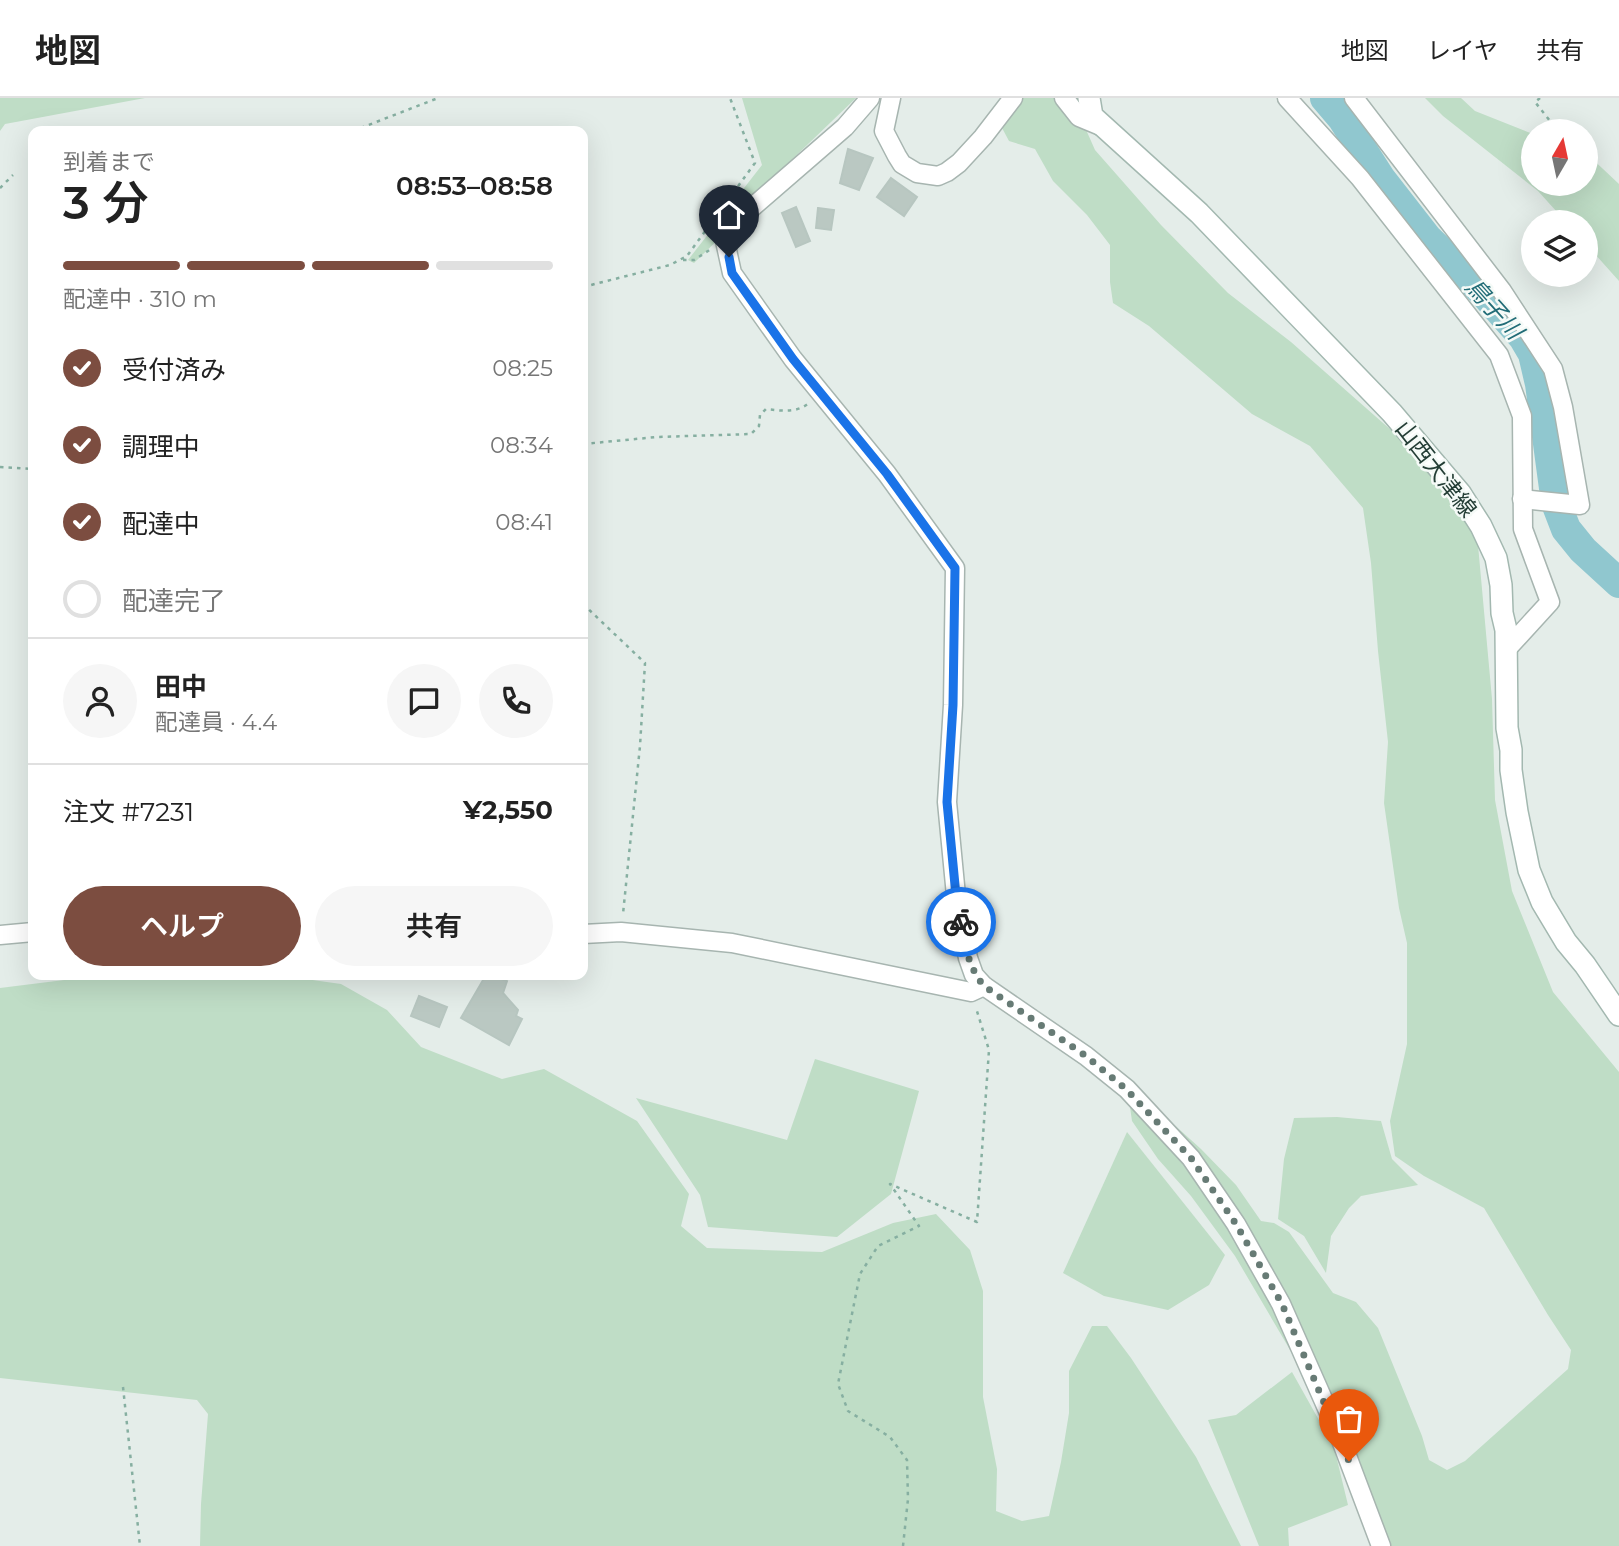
<!DOCTYPE html>
<html lang="ja">
<head>
<meta charset="utf-8">
<style>
  body { margin:0; font-family:Montserrat,"Noto Sans JP",sans-serif; background:#f6f6f6; color:#222; height:100vh; display:flex; flex-direction:column; font-size:26px; white-space:nowrap }
  * { box-sizing:border-box; margin:0 }
  p { font-size:23px; color:#767676 }
  .icon { flex:none; width:38px; height:38px; fill:none; stroke:currentColor; stroke-width:2; stroke-linecap:round; stroke-linejoin:round }
  .map { position:relative; flex:1; overflow:hidden }
  .side { position:absolute; left:28px; top:28px; width:560px; height:854px; display:flex; flex-direction:column; background:#fff; border-radius:14px; box-shadow:0 7px 28px #0002 }
  .side>* { flex:none }
  .needle { width:46px; rotate:9deg }
  .controls { position:absolute; left:1521px; top:21px; display:grid; gap:14px }
  .controls a { display:grid; place-items:center; width:77px; height:77px; border-radius:50%; background:#fff; box-shadow:0 7px 28px #0002; font-size:35px }
  .pin { position:absolute; display:grid; place-items:center; width:60px; height:60px; color:#fff; margin:-72px -30px; border-radius:50% 50% 50% 0; rotate:-45deg; box-shadow:0 0 7px #0007 }
  .pin .icon { rotate:45deg }
  .courier { position:absolute; display:grid; place-items:center; width:70px; height:70px; margin:-35px; border:5px solid #1a73e8; border-radius:50%; background:#fff; color:#222; box-shadow:0 2px 9px #0007 }
  .overview em { font-style:normal; font-weight:600 }
  .overview div { display:flex; flex-direction:column-reverse }
  .overview { display:flex; align-items:center; justify-content:space-between; height:119px; padding:0 35px }
  h1 { font-size:46px; font-weight:600; line-height:52px }
  .bar { display:grid; grid-template-columns:repeat(4,1fr); gap:10px 7px; align-content:center; height:84px; padding:0 35px }
  .bar i { height:9px; border-radius:5px; background:#e0e0e0 }
  .bar .selected { background:#7c4d40 }
  .bar p { grid-column:span 4 }
  .line { display:flex; align-items:center; gap:18px; padding:0 35px; border-top:2px solid #e0e0e0 }
  .line div { flex:1 }
  .round { display:grid; place-items:center; flex:none; width:74px; height:74px; border-radius:37px; background:#f6f6f6 }
  ol { padding:0 35px; list-style:none }
  li { display:flex; align-items:center; gap:21px; height:77px }
  li p { margin-inline-start:auto }
  li .icon { padding:7px; border-radius:50%; background:#7c4d40; color:#fff; stroke-width:4 }
  li:last-child { color:#767676 }
  li i { width:38px; height:38px; border:4px solid #e0e0e0; border-radius:50% }
  .primary-button { display:flex; gap:14px; margin-top:auto; padding:14px 35px }
  .primary-button a { flex:1; height:80px; border-radius:42px; background:#7c4d40; color:#fff; font-size:28px; font-weight:600; line-height:80px; text-align:center }
  .primary-button a+a { background:#f6f6f6; color:#222 }
  header { display:flex; align-items:center; gap:42px; box-sizing:border-box; height:98px; padding:0 35px; background:#fff; border-bottom:2px solid #e0e0e0 }
  header strong { font-size:33px }
  nav { display:flex; gap:38px; margin-inline-start:auto; font-size:24px }
  .map>svg:first-child { display:block }
  .green { fill:#bfddc6 }
  .lines { fill:none; stroke-linecap:round; stroke-linejoin:round }
  .river { stroke:#90c7cf; stroke-width:30 }
  .building { fill:#bac8c2; stroke:#b7c6c0; stroke-width:2 }
  .street-casing { stroke:#a7b5b0; stroke-width:21 }
  .secondary-casing { stroke:#a3b8b0; stroke-width:24 }
  .path { stroke:#86afa1; stroke-width:2.5; stroke-dasharray:3.5 5; stroke-linecap:butt }
  .street { stroke:#fff; stroke-width:18 }
  .secondary { stroke:#fff; stroke-width:21 }
  .done { stroke:#677b75; stroke-width:7; stroke-dasharray:0 12.6 }
  .route { stroke:#1a73e8; stroke-width:9 }
  .labels { text-anchor:middle; stroke-width:5; stroke-linejoin:round; paint-order:stroke }
  .street-label { font-size:23px; fill:#243e36; stroke:#f5faf7 }
  .water-label { font-size:24px; font-style:italic; fill:#216c77; stroke:#f5faf7 }
</style>
</head>
<body>
<header>
<strong>地図</strong>
<nav><a>地図</a><a>レイヤ</a><a>共有</a></nav>
</header>
<div class="map">
<svg width="1619" height="1448" viewBox="0 0 1619 1448">
  <rect width="100%" height="100%" fill="#e4ede9"/>
  <g class="green">
    <path d="M 0,0 L 145,0 L 5,26 L 0,33 Z"/>
    <path d="M 742,0 L 856,0 L 757,95 L 733,127 L 694,165 L 688,162 L 762,67 Z"/>
    <path d="M 1003,0 L 1072,0 L 1095,52 L 1161,127 L 1228,195 L 1291,244 L 1408,347 L 1457,405 L 1478,447 L 1492,601 L 1495,702 L 1512,793 L 1553,894 L 1619,974 L 1619,1448 L 1384,1448 L 1377,1409 L 1303,1274 L 1235,1158 L 1191,1098 L 1158,1061 L 1132,1023 L 1130,1009 L 1149,1004 L 1201,1051 L 1236,1087 L 1261,1123 L 1274,1125 L 1289,1134 L 1333,1195 L 1356,1204 L 1378,1230 L 1422,1338 L 1429,1362 L 1447,1372 L 1465,1363 L 1568,1271 L 1571,1252 L 1548,1217 L 1484,1110 L 1424,1078 L 1395,1058 L 1390,1023 L 1407,946 L 1407,845 L 1399,810 L 1384,705 L 1388,644 L 1378,553 L 1371,465 L 1363,410 L 1310,348 L 1252,316 L 1149,228 L 1113,205 L 1110,184 L 1110,147 L 1087,117 L 1053,83 L 1035,51 L 1009,43 L 1001,28 Z"/>
    <path d="M 1425,0 L 1461,0 L 1475,13 L 1533,36 L 1533,86 L 1586,86 L 1586,55 L 1619,86 L 1619,183 L 1586,146 L 1586,124 L 1566,124 L 1538,93 L 1443,18 Z"/>
    <path d="M 89,877 L 277,877 L 341,886 L 387,912 L 421,949 L 502,981 L 544,971 L 637,1023 L 689,1096 L 681,1128 L 707,1150 L 822,1154 L 893,1125 L 936,1116 L 970,1152 L 983,1193 L 983,1299 L 997,1371 L 996,1413 L 1022,1423 L 1049,1418 L 1061,1364 L 1069,1315 L 1069,1273 L 1092,1228 L 1107,1228 L 1131,1260 L 1196,1359 L 1241,1448 L 200,1448 L 201,1406 L 208,1316 L 197,1302 L 0,1280 L 0,890 L 88,879 Z"/>
    <path d="M 815,961 L 919,993 L 891,1096 L 837,1139 L 708,1129 L 700,1097 L 636,1000 L 787,1042 Z"/>
    <path d="M 1337,1019 L 1381,1023 L 1392,1061 L 1418,1087 L 1361,1098 L 1349,1110 L 1331,1138 L 1326,1175 L 1304,1138 L 1278,1121 L 1284,1061 L 1294,1020 Z"/>
    <path d="M 1127,1034 L 1225,1157 L 1209,1187 L 1168,1212 L 1104,1198 L 1063,1175 Z"/>
    <path d="M 1292,1274 L 1334,1349 L 1348,1407 L 1288,1430 L 1289,1448 L 1259,1448 L 1208,1322 L 1236,1317 Z"/>
  </g>
  <g class="lines">
    <path class="river" d="M 1325,0 L 1342,20 L 1381,81 L 1427,140 L 1484,195 L 1523,239 L 1533,256 L 1540,286 L 1556,405 L 1566,431 L 1583,452 L 1619,485"/>
  </g>
  <g class="building">
    <path d="M 848,51 L 873,60 L 859,92 L 840,85 Z"/>
    <path d="M 891,80 L 917,99 L 904,118 L 877,99 Z"/>
    <path d="M 796,109 L 810,143 L 796,149 L 782,115 Z"/>
    <path d="M 818,110 L 834,112 L 831,132 L 816,130 Z"/>
    <path d="M 486,877 L 490,877 L 507,883 L 503,895 L 518,912 L 516,918 L 522,921 L 509,947 L 461,920 Z"/>
    <path d="M 419,898 L 447,909 L 439,929 L 411,918 Z"/>
  </g>
  <g class="lines">
    <defs>
      <g id="street">
        <path d="M 870,0 L 845,29 L 748,113 L 725,143 L 732,175 L 793,261 L 887,376 L 955,470 L 953,607 L 947,704 L 957,808 L 968,860 L 974,877 L 984,888 L 1086,958 L 1127,991 L 1191,1060 L 1236,1126 L 1281,1206 L 1341,1342 L 1381,1448"/>
        <path d="M 891,0 L 884,33 L 897,58 L 902,66 L 917,75 L 938,78 L 947,74 L 959,65 L 983,39 L 1013,0"/>
        <path d="M 1064,0 L 1079,19 L 1103,29"/>
        <path d="M 1287,0 L 1360,80 L 1499,257 L 1522,318 L 1523,431 L 1550,504 L 1506,552"/>
        <path d="M 1354,0 L 1502,193 L 1553,271 L 1563,309 L 1580,407 L 1522,401"/>
        <path d="M 583,836 L 621,834 L 732,845 L 971,894 L 984,888"/>
        <path d="M 0,837 L 33,834"/>
      </g>
      <path id="secondary" d="M 1089,0 L 1092,18 L 1199,115 L 1392,315 L 1460,395 L 1481,428 L 1496,460 L 1501,487 L 1502,515 L 1506,532 L 1507,630 L 1511,652 L 1511,672 L 1517,714 L 1529,772 L 1542,804 L 1566,844 L 1585,867 L 1619,917"/>
    </defs>
    <use href="#street" class="street-casing"/>
    <use href="#secondary" class="secondary-casing"/>
    <g class="path">
      <path d="M 1540,0 L 1535,4 L 1558,33"/>
      <path d="M 353,33 L 438,0"/>
      <path d="M 0,90 L 13,77"/>
      <path d="M 683,162 L 694,162 L 711,151"/>
      <path d="M 583,189 L 670,167 L 687,158 L 755,65 L 730,0"/>
      <path d="M 583,346 L 657,339 L 751,336 L 759,328 L 760,317 L 766,311 C 782,313 797,315 809,305"/>
      <path d="M 0,369 L 33,371"/>
      <path d="M 583,506 L 645,565 L 640,648 L 623,816"/>
      <path d="M 123,1289 L 140,1448"/>
      <path d="M 903,1448 L 908,1401 L 907,1362 L 890,1339 L 848,1313 L 838,1286 L 860,1176 L 878,1148 L 919,1128 L 890,1086 L 977,1124 L 989,952 L 976,910"/>
    </g>
    <use href="#street" class="street"/>
    <use href="#secondary" class="secondary"/>
  </g>
  <g class="lines">
    <path class="done" d="M 961,824 C 965,847 968,869 984,888 L 1086,958 L 1127,992 L 1191,1060 L 1236,1126 L 1282,1206 L 1349,1363"/>
    <path class="route" d="M 729,159 L 732,175 L 793,261 L 887,376 L 955,470 L 953,607 L 947,704 L 957,808 L 961,824"/>
  </g>
  <g class="labels">
    <g class="street-label">
      <text transform="translate(1436 371) rotate(52)" y="8">山西大津線</text>
    </g>
    <g class="water-label">
      <text transform="translate(1494 211) rotate(48)" y="8">鳥子川</text>
    </g>
  </g>
</svg>
<div class="controls">
<a><svg class="needle" viewBox="-14 -14 28 28"><path d="M0-13l5 13h-10z" fill="#e53935"/><path d="M0 13l5-13h-10z" fill="#767676"/></svg></a>
<a><svg class="icon" aria-label="layers" viewBox="0 0 24 24"><path d="M12 4l9 5-9 5-9-5zM3 14l9 5 9-5"/></svg></a>
</div>
<div class="pin" style="left:1349px;top:1363px;background:#ea580c"><svg class="icon" aria-label="bag" viewBox="0 0 24 24"><path d="M5 8h14l-1 12H6zM9 8a3 3 0 0 1 6 0"/></svg></div>
<div class="pin" style="left:729px;top:159px;background:#1f2937"><svg class="icon" aria-label="home" viewBox="0 0 24 24"><path d="M3 11l9-7 9 7M6 9v11h12V9"/></svg></div>
<div class="courier" style="left:961px;top:824px"><svg class="icon" aria-label="bike" viewBox="0 0 24 24"><circle cx="6" cy="16" r="4"/><circle cx="18" cy="16" r="4"/><path d="M6 16l4-8h5l3 8M10 8l3 8H6M13 5h3"/></svg></div>
<section class="side">
<div class="overview"><div><h1>3 分</h1><p>到着まで</p></div><em>08:53–08:58</em></div>
<div class="bar"><i class="selected"></i><i class="selected"></i><i class="selected"></i><i></i><p>配達中 · 310 m</p></div>
<ol>
<li><svg class="icon" aria-label="check" viewBox="0 0 24 24"><path d="M5 12l5 5 9-10"/></svg>受付済み<p>08:25</p></li>
<li><svg class="icon" aria-label="check" viewBox="0 0 24 24"><path d="M5 12l5 5 9-10"/></svg>調理中<p>08:34</p></li>
<li><svg class="icon" aria-label="check" viewBox="0 0 24 24"><path d="M5 12l5 5 9-10"/></svg>配達中<p>08:41</p></li>
<li><i></i>配達完了</li>
</ol>
<div class="line" style="height:126px"><a class="round"><svg class="icon" aria-label="person" viewBox="0 0 24 24"><circle cx="12" cy="8" r="4"/><path d="M4 21q1-7 8-7t8 7"/></svg></a><div><b>田中</b><p>配達員 · 4.4</p></div><a class="round"><svg class="icon" aria-label="chat" viewBox="0 0 24 24"><path d="M4 5h16v11H9l-5 4z"/></svg></a><a class="round"><svg class="icon" aria-label="phone" viewBox="0 0 24 24"><path d="M5 4h4l2 5-3 2q2 4 5 5l2-3 5 2v4C11 20 4 13 5 4z"/></svg></a></div>
<div class="line" style="height:91px"><div>注文 #7231</div><b>¥2,550</b></div>
<div class="primary-button"><a>ヘルプ</a><a>共有</a></div>
</section>
</div>
</body>
</html>
